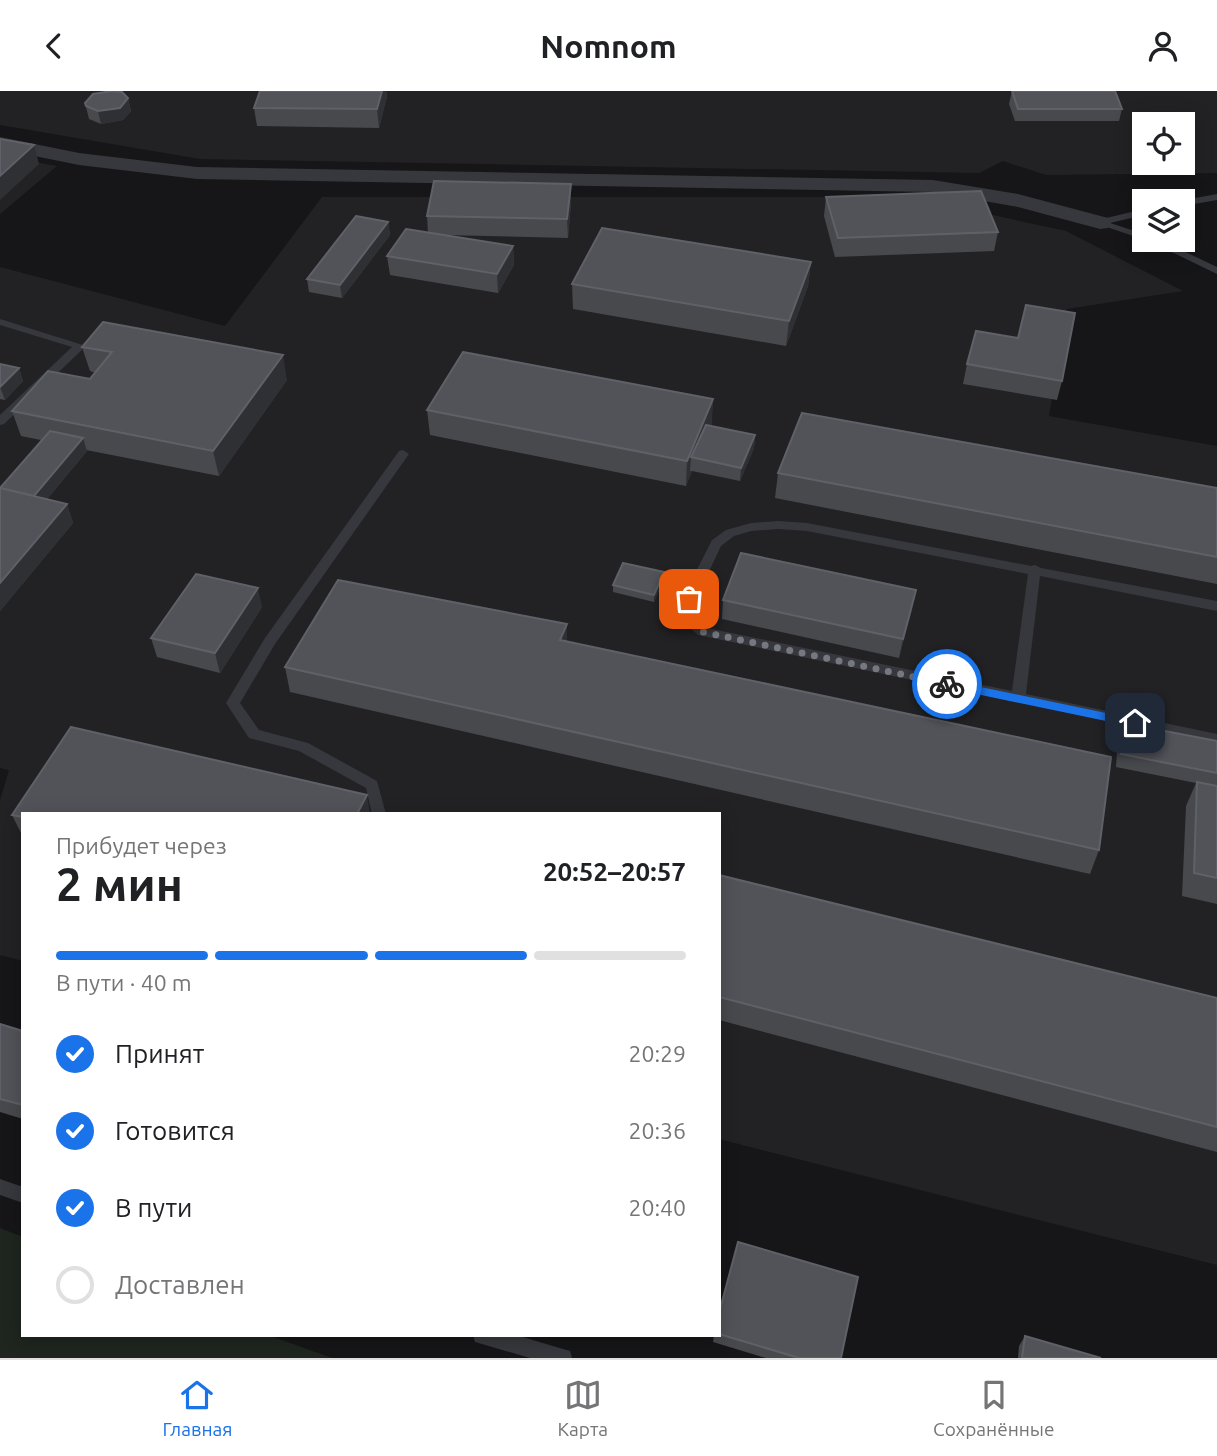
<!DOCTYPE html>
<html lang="ru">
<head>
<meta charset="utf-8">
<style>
  body { margin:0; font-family:Ubuntu,sans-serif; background:#f2f2f2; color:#202124; height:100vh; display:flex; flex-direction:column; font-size:26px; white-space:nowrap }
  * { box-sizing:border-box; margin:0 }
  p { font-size:23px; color:#757577 }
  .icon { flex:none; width:38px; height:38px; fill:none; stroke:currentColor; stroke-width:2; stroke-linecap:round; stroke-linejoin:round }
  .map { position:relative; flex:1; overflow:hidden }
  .sheet { position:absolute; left:21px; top:721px; width:700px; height:525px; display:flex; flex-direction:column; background:#fff; border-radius:0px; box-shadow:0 4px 18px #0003 }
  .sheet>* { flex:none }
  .fabs { position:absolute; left:1132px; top:21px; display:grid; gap:14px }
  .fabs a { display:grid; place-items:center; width:63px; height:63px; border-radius:0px; background:#fff; box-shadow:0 4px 18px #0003; font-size:35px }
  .pin { position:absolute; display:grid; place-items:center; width:60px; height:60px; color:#fff; margin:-30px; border-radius:14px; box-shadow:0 4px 10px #0006 }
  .courier { position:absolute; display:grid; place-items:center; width:70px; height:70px; margin:-35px; border:5px solid #1a73e8; border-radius:50%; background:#fff; color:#222; box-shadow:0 2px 9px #0007 }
  .headline em { font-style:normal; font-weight:600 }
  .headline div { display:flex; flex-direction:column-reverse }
  .headline { display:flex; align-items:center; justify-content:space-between; height:119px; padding:0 35px }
  h1 { font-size:46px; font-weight:600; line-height:52px }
  .bar { display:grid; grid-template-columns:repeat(4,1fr); gap:10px 7px; align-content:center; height:84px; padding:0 35px }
  .bar i { height:9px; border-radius:5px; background:#e0e0e0 }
  .bar .on { background:#1a73e8 }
  .bar p { grid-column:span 4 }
  ol { padding:0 35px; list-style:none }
  li { display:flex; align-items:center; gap:21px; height:77px }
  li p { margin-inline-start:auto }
  li .icon { padding:7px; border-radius:50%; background:#1a73e8; color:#fff; stroke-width:4 }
  li:last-child { color:#757577 }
  li i { width:38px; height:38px; border:4px solid #e0e0e0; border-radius:50% }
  header { display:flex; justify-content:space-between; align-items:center; height:91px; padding:0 35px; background:#fff; font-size:32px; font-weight:600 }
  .tab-bar { display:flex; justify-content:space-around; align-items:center; height:98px; border-top:2px solid #e0e0e0; background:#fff; font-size:19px; color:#757577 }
  .tab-bar a { display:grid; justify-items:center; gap:4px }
  .tab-bar .on { color:#1a73e8 }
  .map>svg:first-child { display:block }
  .built { fill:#222225; fill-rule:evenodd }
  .green { fill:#1e261f }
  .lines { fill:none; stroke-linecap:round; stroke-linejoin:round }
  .service { fill:#37383d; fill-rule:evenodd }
  .minor { fill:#37383d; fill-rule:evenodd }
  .wall { fill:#47494d }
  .shaded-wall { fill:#2f3033 }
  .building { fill:#525359; stroke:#5f6168; stroke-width:2 }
  .route { fill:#1a73e8 }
  .done { stroke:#757880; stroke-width:7; stroke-dasharray:0 12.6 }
</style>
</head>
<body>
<header><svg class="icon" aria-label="back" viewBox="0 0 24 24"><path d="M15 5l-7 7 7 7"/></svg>Nomnom<svg class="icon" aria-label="person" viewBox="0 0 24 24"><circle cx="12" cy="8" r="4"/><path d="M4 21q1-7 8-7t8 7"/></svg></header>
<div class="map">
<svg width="1217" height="1267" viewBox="0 0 1217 1267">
  <rect width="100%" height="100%" fill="#161618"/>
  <g class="built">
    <path d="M 0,0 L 1217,0 L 1217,82 L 1046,84 L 1003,70 L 979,82 L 200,68 L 0,34 ZM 1144,33 L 1183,33 L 1183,72 L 1144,72 Z"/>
    <path d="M 0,65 L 57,75 L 0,123 Z"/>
    <path d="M 322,106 L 909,106 L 1066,140 L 1183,200 L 1067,218 L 1049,325 L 1217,355 L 1217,1174 L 719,1048 L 719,723 L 23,723 L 23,870 L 0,864 L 0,709 L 9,679 L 0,677 L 0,176 L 225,235 Z"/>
  </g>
  <path class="green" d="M 0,1137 L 23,1146 L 23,1244 L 268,1244 L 332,1267 L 0,1267 Z"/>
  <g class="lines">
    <g class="service">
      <path d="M 1217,103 L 1217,109 L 1183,115 L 1183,110 L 1179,110 Z"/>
      <path d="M 1144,118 L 1144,124 L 1110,132 L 1144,143 L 1145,149 L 1095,132 L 1098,129 Z"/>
      <path d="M 1147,149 L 1160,149 L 1217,176 L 1217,183 Z"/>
      <path d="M 0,228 L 86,255 L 4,333 L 0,334 L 0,324 L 72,256 L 0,234 Z"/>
      <path d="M 403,359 L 409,363 L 275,553 L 240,612 L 259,639 L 308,652 L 377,690 L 386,723 L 372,723 L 366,697 L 299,660 L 249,647 L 226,612 L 265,547 L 399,360 Z"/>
      <path d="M 778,430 L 807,432 L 1031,475 L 1035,474 L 1041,477 L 1217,510 L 1217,520 L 1040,485 L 1026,603 L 1217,643 L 1217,653 L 698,544 L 688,535 L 682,508 L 712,449 L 726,439 L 751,432 ZM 778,438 L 807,440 L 1028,483 L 1012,600 L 707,537 L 701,533 L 696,508 L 721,455 L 734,445 L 751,440 Z"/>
      <path d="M 0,1088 L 23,1096 L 23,1112 L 0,1104 Z"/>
      <path d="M 473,1244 L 516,1244 L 563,1258 L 570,1260 L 572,1267 L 530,1267 L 482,1253 L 475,1251 Z"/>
    </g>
    <path class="minor" d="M 0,46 L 79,62 L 197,76 L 933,89 L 1018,103 L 1108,127 L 1111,132 L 1108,137 L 1100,138 L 1018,116 L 933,101 L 197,88 L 79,74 L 0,58 Z"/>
  </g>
  <g class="wall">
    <path d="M 260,0 L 386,0 L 387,5 L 379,37 L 257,35 L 254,17 Z"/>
    <path d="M 1012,0 L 1122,18 L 1119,30 L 1015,30 L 1009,13 Z"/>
    <path d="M 128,7 L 131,20 L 123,29 L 101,33 L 89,28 L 85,12 Z"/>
    <path d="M 571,93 L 571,112 L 568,147 L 443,144 L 513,155 L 514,174 L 498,202 L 390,184 L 387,165 L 428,142 L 427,125 Z"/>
    <path d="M 826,106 L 998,141 L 994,160 L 835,166 L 824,125 Z"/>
    <path d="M 388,131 L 390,144 L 342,207 L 309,201 L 307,188 Z"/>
    <path d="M 811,171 L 808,195 L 786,255 L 573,218 L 572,193 Z"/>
    <path d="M 82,256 L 287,289 L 219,385 L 86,359 L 87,360 L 47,408 L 67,413 L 73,432 L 0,520 L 0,397 L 41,349 L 21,345 L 12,320 L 90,288 L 95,282 L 90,280 Z"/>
    <path d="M 0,273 L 19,277 L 23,290 L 5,309 L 0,308 Z"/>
    <path d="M 967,273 L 1062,290 L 1057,309 L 963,293 Z"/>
    <path d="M 713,308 L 711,335 L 755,344 L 754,357 L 740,390 L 692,380 L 686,395 L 430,344 L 427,319 Z"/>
    <path d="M 778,382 L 1217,397 L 1217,493 L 775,407 Z"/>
    <path d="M 664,488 L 654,511 L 613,501 L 613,494 Z"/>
    <path d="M 916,499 L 899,567 L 722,528 L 723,509 Z"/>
    <path d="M 262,516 L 220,582 L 157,566 L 151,547 Z"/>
    <path d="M 567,550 L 1099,759 L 1090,783 L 290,601 L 285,576 Z"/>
    <path d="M 1123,632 L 1217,650 L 1217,813 L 1182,805 L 1186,715 L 1196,692 L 1116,676 L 1118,645 Z"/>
    <path d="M 23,723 L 23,746 L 12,724 Z"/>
    <path d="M 719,784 L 1217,907 L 1217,1061 L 719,929 Z"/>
    <path d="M 0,933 L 23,940 L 23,1028 L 0,1021 Z"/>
    <path d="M 719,1222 L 841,1267 L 766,1267 L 713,1251 L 714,1244 L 719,1244 Z"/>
    <path d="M 1025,1245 L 1101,1267 L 1018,1267 L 1019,1255 Z"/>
  </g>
  <g class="shaded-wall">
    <path d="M 382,0 L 386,0 L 387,5 L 379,37 L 377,18 Z"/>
    <path d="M 128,7 L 131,20 L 123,29 L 101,33 L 98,20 Z"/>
    <path d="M 34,54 L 39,73 L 0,109 L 0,85 Z"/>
    <path d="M 571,93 L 571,112 L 568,147 L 567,128 Z"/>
    <path d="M 388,131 L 390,144 L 342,207 L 340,194 Z"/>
    <path d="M 513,155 L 514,174 L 498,202 L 497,183 Z"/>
    <path d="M 811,171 L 808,195 L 786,255 L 789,230 Z"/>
    <path d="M 283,264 L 287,289 L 219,385 L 213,360 Z"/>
    <path d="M 19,277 L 23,290 L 5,309 L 0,296 Z"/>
    <path d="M 713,308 L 712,334 L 697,368 L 691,366 L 690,380 L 692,380 L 686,395 L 687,370 Z"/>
    <path d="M 755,344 L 754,357 L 740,390 L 741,377 Z"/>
    <path d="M 83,347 L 87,360 L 35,422 L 30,409 Z"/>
    <path d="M 67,413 L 73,432 L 0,520 L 0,492 Z"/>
    <path d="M 664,481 L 664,488 L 654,511 L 654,504 Z"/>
    <path d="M 258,497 L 262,516 L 220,582 L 215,562 Z"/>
    <path d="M 916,499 L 912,519 L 899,567 L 903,548 Z"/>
    <path d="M 567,533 L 567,558 L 560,549 Z"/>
    <path d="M 367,704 L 370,723 L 357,723 Z"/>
  </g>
  <g class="building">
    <path d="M 112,0 L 122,1 L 128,7 L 120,17 L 98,20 L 86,15 L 85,12 L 93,3 Z"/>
    <path d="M 260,0 L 382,0 L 377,18 L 254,17 Z"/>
    <path d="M 1012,0 L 1115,0 L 1122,18 L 1018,18 Z"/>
    <path d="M 0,48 L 34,54 L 0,85 Z"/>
    <path d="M 434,90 L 571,93 L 567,128 L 427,125 Z"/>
    <path d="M 981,100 L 998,141 L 838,147 L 826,106 Z"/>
    <path d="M 356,125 L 388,131 L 340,194 L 307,188 Z"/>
    <path d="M 602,137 L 811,171 L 789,230 L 572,193 Z"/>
    <path d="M 406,138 L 513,155 L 497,183 L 387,165 Z"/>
    <path d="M 1026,214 L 1075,222 L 1062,290 L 967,273 L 976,240 L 1018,247 Z"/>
    <path d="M 103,231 L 283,264 L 213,360 L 12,320 L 48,280 L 90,288 L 112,261 L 82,256 Z"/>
    <path d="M 463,261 L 713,308 L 687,370 L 427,319 Z"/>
    <path d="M 0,273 L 19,277 L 0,296 Z"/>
    <path d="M 802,322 L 1217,397 L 1217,466 L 778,382 Z"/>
    <path d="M 706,334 L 755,344 L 741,377 L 691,366 Z"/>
    <path d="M 50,340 L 83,347 L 34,405 L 0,397 Z"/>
    <path d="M 0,397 L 67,413 L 0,492 Z"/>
    <path d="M 741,462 L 916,499 L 903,548 L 723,509 Z"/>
    <path d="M 623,472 L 664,481 L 654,504 L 613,494 Z"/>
    <path d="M 196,483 L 258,497 L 215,562 L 151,547 Z"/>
    <path d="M 338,489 L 567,533 L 560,549 L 1111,666 L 1099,759 L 285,576 Z"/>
    <path d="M 1123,632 L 1217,650 L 1217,682 L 1121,663 Z"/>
    <path d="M 71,636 L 367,704 L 357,723 L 23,723 L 23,726 L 12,724 Z"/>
    <path d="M 1197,691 L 1217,695 L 1217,787 L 1194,782 Z"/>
    <path d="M 719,784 L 1217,907 L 1217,1036 L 719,906 Z"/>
    <path d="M 0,933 L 23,940 L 23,1014 L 0,1008 Z"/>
    <path d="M 738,1151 L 858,1186 L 841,1267 L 799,1267 L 719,1243 L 719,1222 Z"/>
    <path d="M 1025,1245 L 1101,1267 L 1022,1267 Z"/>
  </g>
  <path class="route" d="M 947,589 L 1135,628 L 1140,632 L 1135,636 L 943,596 L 943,590 Z"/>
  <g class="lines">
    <path class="done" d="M 689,508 C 690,523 691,532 703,541 L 947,593"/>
  </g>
</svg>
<div class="fabs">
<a><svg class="icon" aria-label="locate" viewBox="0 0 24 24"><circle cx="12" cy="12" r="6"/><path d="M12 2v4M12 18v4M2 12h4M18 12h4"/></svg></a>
<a><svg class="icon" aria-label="layers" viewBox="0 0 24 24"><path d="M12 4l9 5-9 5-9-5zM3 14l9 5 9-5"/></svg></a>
</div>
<div class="pin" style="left:689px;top:508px;background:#ea580c"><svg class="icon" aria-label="bag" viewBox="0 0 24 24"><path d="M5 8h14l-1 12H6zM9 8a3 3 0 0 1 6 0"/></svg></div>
<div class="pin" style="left:1135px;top:632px;background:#1f2937"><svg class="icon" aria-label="home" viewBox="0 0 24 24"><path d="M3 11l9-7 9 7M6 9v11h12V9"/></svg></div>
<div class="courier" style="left:947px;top:593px"><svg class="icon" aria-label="bike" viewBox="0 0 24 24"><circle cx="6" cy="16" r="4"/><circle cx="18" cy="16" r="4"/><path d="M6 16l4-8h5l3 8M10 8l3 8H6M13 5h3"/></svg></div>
<section class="sheet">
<div class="headline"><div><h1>2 мин</h1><p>Прибудет через</p></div><em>20:52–20:57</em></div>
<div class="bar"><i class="on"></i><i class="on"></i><i class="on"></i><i></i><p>В пути · 40 m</p></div>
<ol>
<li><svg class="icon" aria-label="check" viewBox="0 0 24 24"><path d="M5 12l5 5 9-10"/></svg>Принят<p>20:29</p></li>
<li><svg class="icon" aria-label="check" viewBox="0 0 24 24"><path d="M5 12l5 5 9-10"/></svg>Готовится<p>20:36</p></li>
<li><svg class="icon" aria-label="check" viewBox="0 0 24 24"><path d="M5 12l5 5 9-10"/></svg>В пути<p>20:40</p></li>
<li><i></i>Доставлен</li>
</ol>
</section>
</div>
<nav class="tab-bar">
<a class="on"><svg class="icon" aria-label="home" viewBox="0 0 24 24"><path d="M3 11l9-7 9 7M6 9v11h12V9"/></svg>Главная</a>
<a><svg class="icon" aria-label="map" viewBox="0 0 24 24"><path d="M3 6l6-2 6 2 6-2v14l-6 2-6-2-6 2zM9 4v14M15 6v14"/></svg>Карта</a>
<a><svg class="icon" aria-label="saved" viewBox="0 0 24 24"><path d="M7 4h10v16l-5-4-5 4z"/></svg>Сохранённые</a>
</nav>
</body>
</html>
